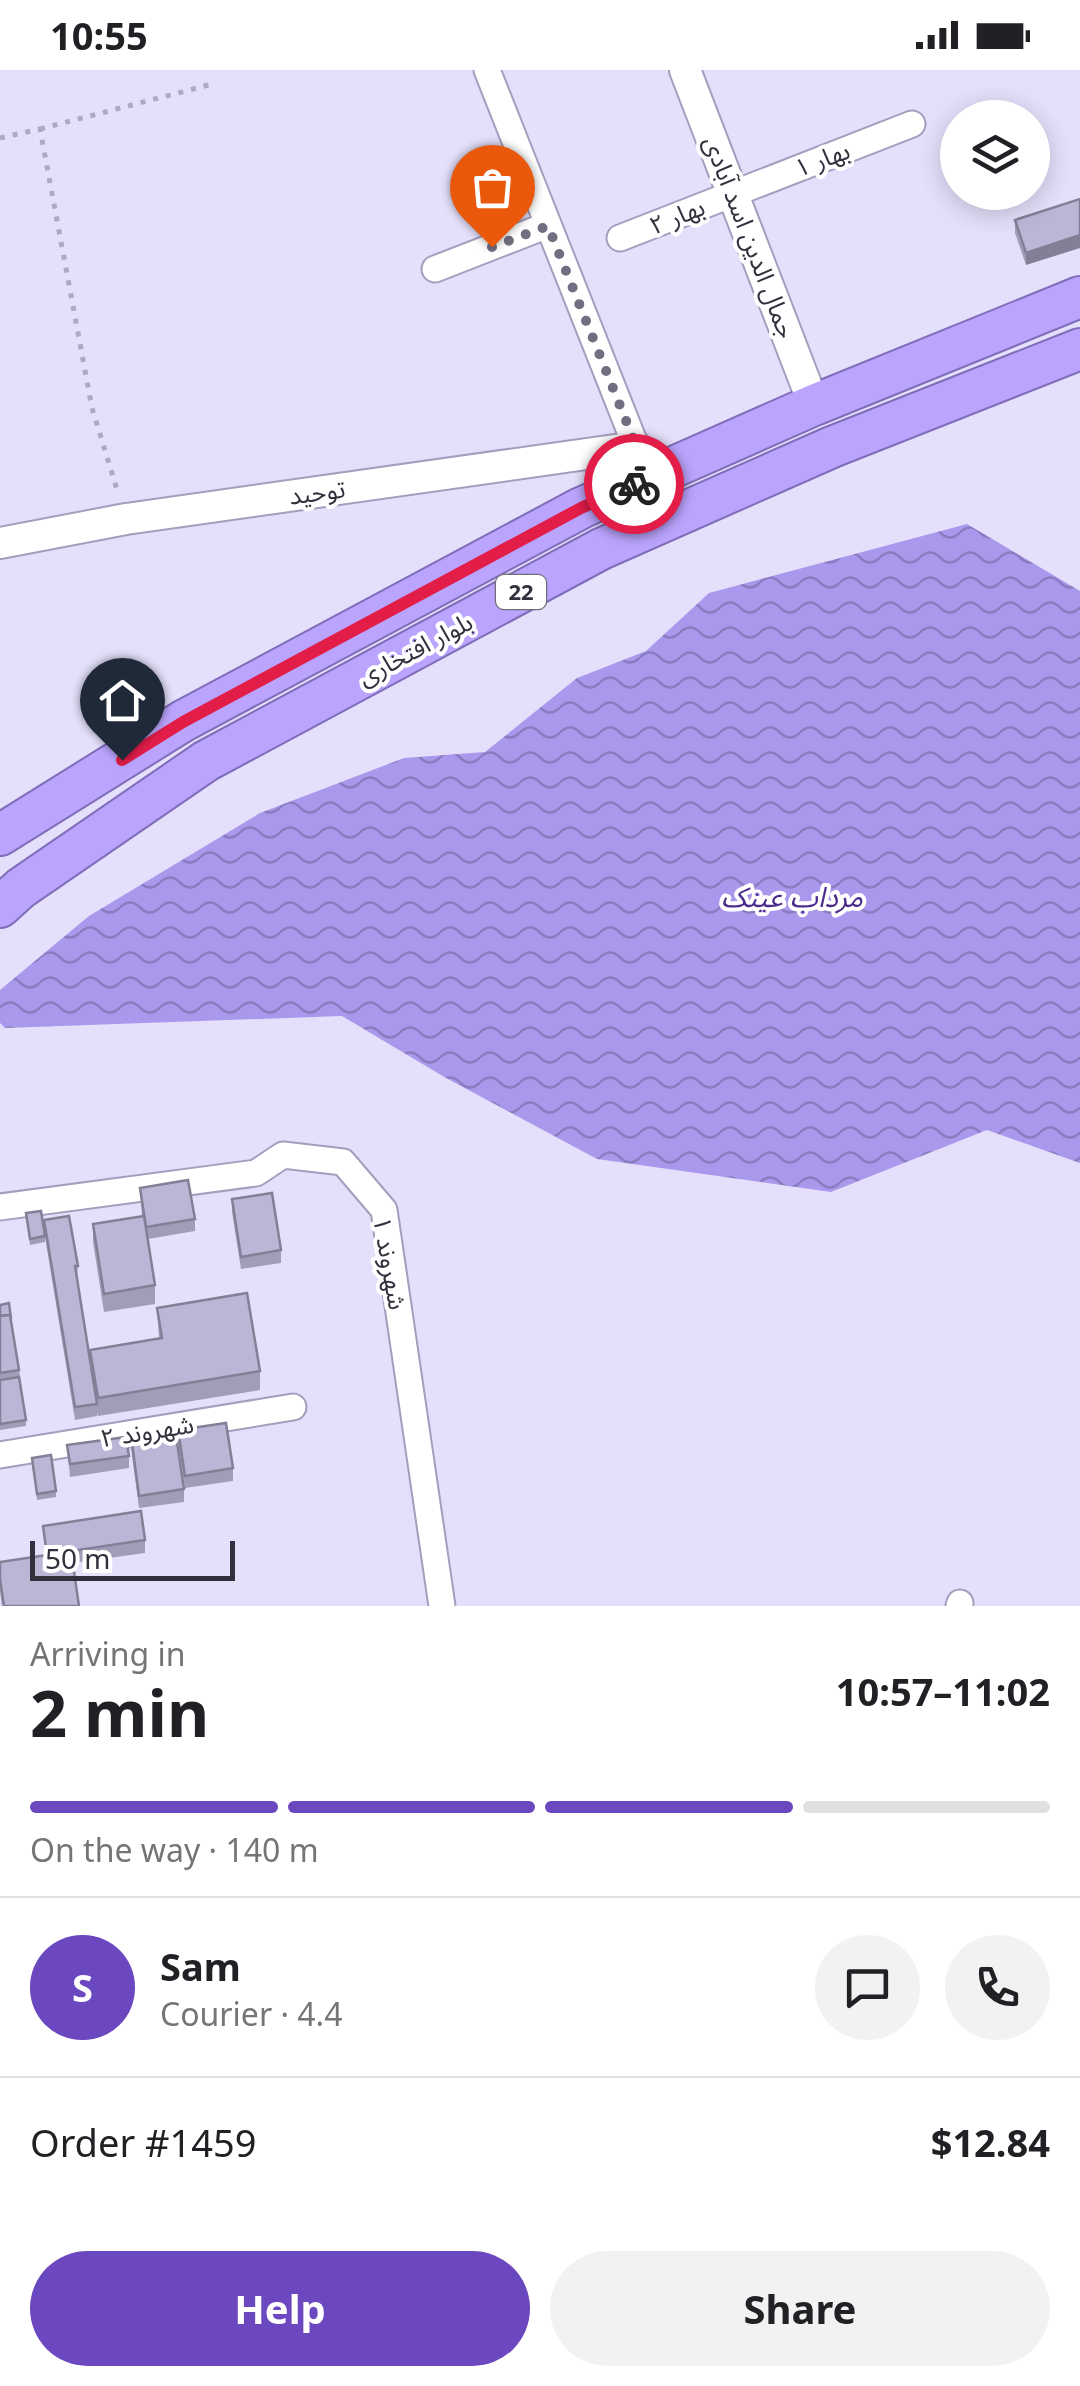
<!DOCTYPE html>
<html lang="en">
<head>
<meta charset="utf-8">
<style>
  body { margin:0; font-family:"Noto Sans","Noto Sans Arabic",sans-serif; background:#f2f2f2; color:#202124; height:100vh; display:flex; flex-direction:column; font-size:38px; white-space:nowrap }
  * { box-sizing:border-box; margin:0 }
  p { font-size:32px; color:#757577 }
  .icon { flex:none; width:55px; height:55px; fill:none; stroke:currentColor; stroke-width:2; stroke-linecap:round; stroke-linejoin:round }
  .map { position:relative; height:1536px; overflow:hidden }
  .side { display:flex; flex-direction:column; background:#fff; flex:1 }
  .side>* { flex:none }
  .tools { position:absolute; left:940px; top:30px; display:grid; gap:20px }
  .tools a { display:grid; place-items:center; width:110px; height:110px; border-radius:50%; background:#fff; box-shadow:0 5px 25px #0003; font-size:50px }
  .scale { position:absolute; left:30px; bottom:25px; width:205px; box-sizing:border-box; padding-left:10px; border:5px solid #32303d; border-top:0; font-size:28px; line-height:35px; white-space:nowrap; color:#32303d; -webkit-text-stroke:8px #fff; paint-order:stroke }
  .pin { position:absolute; display:grid; place-items:center; width:85px; height:85px; color:#fff; margin:-102px -42px; border-radius:50% 50% 50% 0; rotate:-45deg; box-shadow:0 0 10px #0007 }
  .pin .icon { rotate:45deg }
  .courier { position:absolute; display:grid; place-items:center; width:100px; height:100px; margin:-50px; border:8px solid #e11d48; border-radius:50%; background:#fff; color:#222; box-shadow:0 2px 12px #0007 }
  .overview em { font-style:normal; font-weight:700 }
  .overview div { display:flex; flex-direction:column-reverse }
  .overview { display:flex; align-items:center; justify-content:space-between; height:170px; padding:0 30px }
  h1 { font-size:65px; font-weight:700; line-height:75px }
  .bar { display:grid; grid-template-columns:repeat(4,1fr); gap:15px 10px; align-content:center; height:120px; padding:0 30px }
  .bar i { height:12px; border-radius:8px; background:#e0e0e0 }
  .bar .selected { background:#6b47c0 }
  .bar p { grid-column:span 4 }
  .line { display:flex; align-items:center; gap:25px; padding:0 30px; border-top:2px solid #e0e0e0 }
  .line div { flex:1 }
  .round { display:grid; place-items:center; flex:none; width:105px; height:105px; border-radius:52px; background:#f2f2f2 }
  .action { display:flex; gap:20px; margin-top:auto; padding:20px 30px }
  .action a { flex:1; height:115px; border-radius:60px; background:#6b47c0; color:#fff; font-size:40px; font-weight:700; line-height:115px; text-align:center }
  .action a+a { background:#f2f2f2; color:#202124 }
  .status { display:flex; justify-content:space-between; align-items:center; height:70px; padding:0 50px; background:#fff; direction:ltr }
  .status svg { height:28px; fill:currentColor }
  .map>svg:first-child { display:block }
  .water { fill:url(#water-waves) }
  .lines { fill:none; stroke-linecap:round; stroke-linejoin:round }
  .minor-casing { stroke:#a39ebd; stroke-width:29 }
  .tertiary-casing { stroke:#a39ebd; stroke-width:34 }
  .trunk-casing { stroke:#7f6dba; stroke-width:44 }
  .path { stroke:#ada9c0; stroke-width:5; stroke-dasharray:5 8; stroke-linecap:butt }
  .minor { stroke:#fff; stroke-width:25 }
  .tertiary { stroke:#fff; stroke-width:30 }
  .trunk { stroke:#baa4fe; stroke-width:40 }
  .wall { fill:#a19db8 }
  .shaded-wall { fill:#837f96 }
  .building { fill:#bbb6d6; stroke:#837f96; stroke-width:2.5 }
  .done { stroke:#706e80; stroke-width:10; stroke-dasharray:0 18 }
  .route { stroke:#e11d48; stroke-width:12 }
  .labels { text-anchor:middle; stroke-width:8; stroke-linejoin:round; paint-order:stroke }
  .shield { fill:#fff; stroke:#706e77; stroke-width:2.5 }
  .shield-label { font-size:22px; font-weight:bold; fill:#32303d }
  .street-label { font-size:25px; fill:#32303d; stroke:#fff }
  .water-label { font-size:28px; font-style:italic; fill:#4b2c8d; stroke:#fff }
</style>
</head>
<body>
<div class="status"><b>10:55</b><svg viewBox="0 0 49 12"><path d="M0 12V9h3v3zM5 12V6h3v6zM10 12V3h3v9zM15 12V0h3v12zM26 1h20v11H26zM47 4h2v5h-2z"/></svg></div>
<div class="map">
<svg width="1080" height="1536" viewBox="0 0 1080 1536">
  <defs>
    <pattern id="water-waves" width="16" height="10" patternUnits="userSpaceOnUse" patternTransform="scale(2.5)"><rect width="16" height="10" fill="#aa98ed"/><path d="M0 5q4-4 8 0t8 0" fill="none" stroke="#8b7cc1"/></pattern>
  </defs>
  <rect width="100%" height="100%" fill="#e4e0fb"/>
  <path class="water" d="M 967,454 L 1080,521 L 1080,1093 L 987,1060 L 831,1122 L 597,1089 L 446,1008 L 342,946 L 5,958 L 0,953 L 0,920 L 89,846 L 260,743 L 404,688 L 485,682 L 577,608 L 646,581 L 709,523 Z"/>
  <g class="lines">
    <defs>
      <g id="minor">
        <path d="M 487,0 L 643,394"/>
        <path d="M 620,168 L 912,54"/>
        <path d="M 435,199 L 548,155"/>
        <path d="M 0,1137 L 256,1103 L 283,1085 L 343,1092 L 384,1140 L 442,1536"/>
        <path d="M 0,1385 L 293,1337"/>
        <path d="M 959,1536 L 960,1533"/>
      </g>
      <g id="tertiary">
        <path d="M 685,0 L 814,335"/>
        <path d="M 0,473 L 126,449 L 636,377"/>
      </g>
      <g id="trunk">
        <path d="M 0,765 L 183,651 L 581,438 L 814,335 L 1080,227"/>
        <path d="M 0,837 L 21,818 L 206,691 L 601,479 L 832,377 L 1080,279"/>
      </g>
    </defs>
    <use href="#minor" class="minor-casing"/>
    <use href="#tertiary" class="tertiary-casing"/>
    <use href="#trunk" class="trunk-casing"/>
    <g class="path">
      <path d="M 40,59 L 216,13"/>
      <path d="M 0,68 L 40,59 L 92,338 L 118,423"/>
    </g>
    <use href="#minor" class="minor"/>
    <use href="#tertiary" class="tertiary"/>
    <use href="#trunk" class="trunk"/>
  </g>
  <g class="wall">
    <path d="M 1080,129 L 1026,195 L 1015,163 L 1015,150 Z"/>
    <path d="M 140,1118 L 195,1149 L 195,1161 L 148,1169 L 155,1215 L 155,1234 L 104,1242 L 93,1172 L 93,1154 L 142,1146 Z"/>
    <path d="M 232,1129 L 281,1180 L 281,1193 L 241,1199 L 232,1142 Z"/>
    <path d="M 26,1143 L 44,1162 L 44,1150 L 78,1196 L 77,1209 L 90,1290 L 90,1280 L 159,1268 L 157,1238 L 260,1301 L 260,1320 L 98,1346 L 97,1342 L 97,1346 L 75,1350 L 45,1167 L 45,1172 L 30,1175 Z"/>
    <path d="M 0,1235 L 19,1300 L 26,1350 L 26,1356 L 0,1360 Z"/>
    <path d="M 178,1360 L 233,1398 L 233,1411 L 185,1418 L 178,1372 Z"/>
    <path d="M 131,1365 L 184,1419 L 184,1432 L 139,1438 L 131,1378 Z"/>
    <path d="M 67,1375 L 129,1386 L 129,1398 L 70,1407 Z"/>
    <path d="M 32,1388 L 56,1421 L 56,1427 L 37,1430 Z"/>
    <path d="M 43,1456 L 145,1470 L 145,1483 L 73,1493 L 79,1536 L 2,1536 L 0,1521 L 0,1492 L 45,1485 Z"/>
  </g>
  <path class="shaded-wall" d="M 1080,165 L 1080,178 L 1026,195 L 1026,183 Z"/>
  <g class="building">
    <path d="M 1080,129 L 1080,165 L 1026,183 L 1015,150 Z"/>
    <path d="M 188,1110 L 195,1149 L 146,1157 L 140,1118 Z"/>
    <path d="M 272,1123 L 281,1180 L 241,1187 L 232,1129 Z"/>
    <path d="M 41,1141 L 45,1166 L 30,1169 L 26,1143 Z"/>
    <path d="M 69,1146 L 78,1196 L 75,1196 L 97,1334 L 75,1337 L 44,1150 Z"/>
    <path d="M 144,1146 L 155,1215 L 104,1224 L 93,1154 Z"/>
    <path d="M 247,1223 L 260,1301 L 98,1328 L 90,1280 L 162,1268 L 157,1238 Z"/>
    <path d="M 9,1233 L 11,1249 L 10,1245 L 0,1246 L 0,1235 Z"/>
    <path d="M 10,1245 L 19,1300 L 0,1303 L 0,1246 Z"/>
    <path d="M 19,1307 L 26,1350 L 0,1354 L 0,1310 Z"/>
    <path d="M 226,1353 L 233,1398 L 185,1406 L 178,1360 Z"/>
    <path d="M 175,1359 L 184,1419 L 139,1426 L 131,1365 Z"/>
    <path d="M 126,1367 L 129,1386 L 70,1394 L 67,1375 Z"/>
    <path d="M 51,1385 L 56,1421 L 37,1424 L 32,1388 Z"/>
    <path d="M 141,1441 L 145,1470 L 71,1481 L 79,1536 L 4,1536 L 0,1509 L 0,1492 L 47,1485 L 43,1456 Z"/>
  </g>
  <g class="lines">
    <path class="done" d="M 492,177 L 548,156 L 649,408 L 634,414"/>
    <path class="route" d="M 122,690 L 183,652 L 581,438 L 634,414"/>
  </g>
  <g class="labels">
    <rect class="shield" x="496" y="505" width="50" height="34" rx="8"/>
    <g class="shield-label">
      <text x="521" y="530">22</text>
    </g>
    <g class="street-label">
      <text transform="translate(822 89) rotate(-21)" y="9">بهار ۱</text>
      <text transform="translate(677 146) rotate(-22)" y="9">بهار ۲</text>
      <text transform="translate(750 167) rotate(69)" y="9">جمال الدین اسد آبادی</text>
      <text transform="translate(317 422) rotate(-8)" y="9">توحید</text>
      <text transform="translate(415 579) rotate(-28)" y="9">بلوار افتخاری</text>
      <text transform="translate(390 1193) rotate(80)" y="9">شهروند ۱</text>
      <text transform="translate(147 1361) rotate(-9)" y="9">شهروند ۲</text>
    </g>
    <g class="water-label">
      <text x="792" y="837">مرداب عینک</text>
    </g>
  </g>
</svg>
<div class="tools">
<a><svg class="icon" aria-label="layers" viewBox="0 0 24 24"><path d="M12 4l9 5-9 5-9-5zM3 14l9 5 9-5"/></svg></a>
</div>
<div class="scale">50 m</div>
<div class="pin" style="left:492px;top:177px;background:#ea580c"><svg class="icon" aria-label="bag" viewBox="0 0 24 24"><path d="M5 8h14l-1 12H6zM9 8a3 3 0 0 1 6 0"/></svg></div>
<div class="pin" style="left:122px;top:690px;background:#1f2937"><svg class="icon" aria-label="home" viewBox="0 0 24 24"><path d="M3 11l9-7 9 7M6 9v11h12V9"/></svg></div>
<div class="courier" style="left:634px;top:414px"><svg class="icon" aria-label="bike" viewBox="0 0 24 24"><circle cx="6" cy="16" r="4"/><circle cx="18" cy="16" r="4"/><path d="M6 16l4-8h5l3 8M10 8l3 8H6M13 5h3"/></svg></div>
</div>
<section class="side">
<div class="overview"><div><h1>2 min</h1><p>Arriving in</p></div><em>10:57–11:02</em></div>
<div class="bar"><i class="selected"></i><i class="selected"></i><i class="selected"></i><i></i><p>On the way · 140 m</p></div>
<div class="line" style="height:180px"><b class="round" style="background:#6b47c0;color:#fff">S</b><div><b>Sam</b><p>Courier · 4.4</p></div><a class="round"><svg class="icon" aria-label="chat" viewBox="0 0 24 24"><path d="M4 5h16v11H9l-5 4z"/></svg></a><a class="round"><svg class="icon" aria-label="phone" viewBox="0 0 24 24"><path d="M5 4h4l2 5-3 2q2 4 5 5l2-3 5 2v4C11 20 4 13 5 4z"/></svg></a></div>
<div class="line" style="height:130px"><div>Order #1459</div><b>$12.84</b></div>
<div class="action"><a>Help</a><a>Share</a></div>
</section>
</body>
</html>
